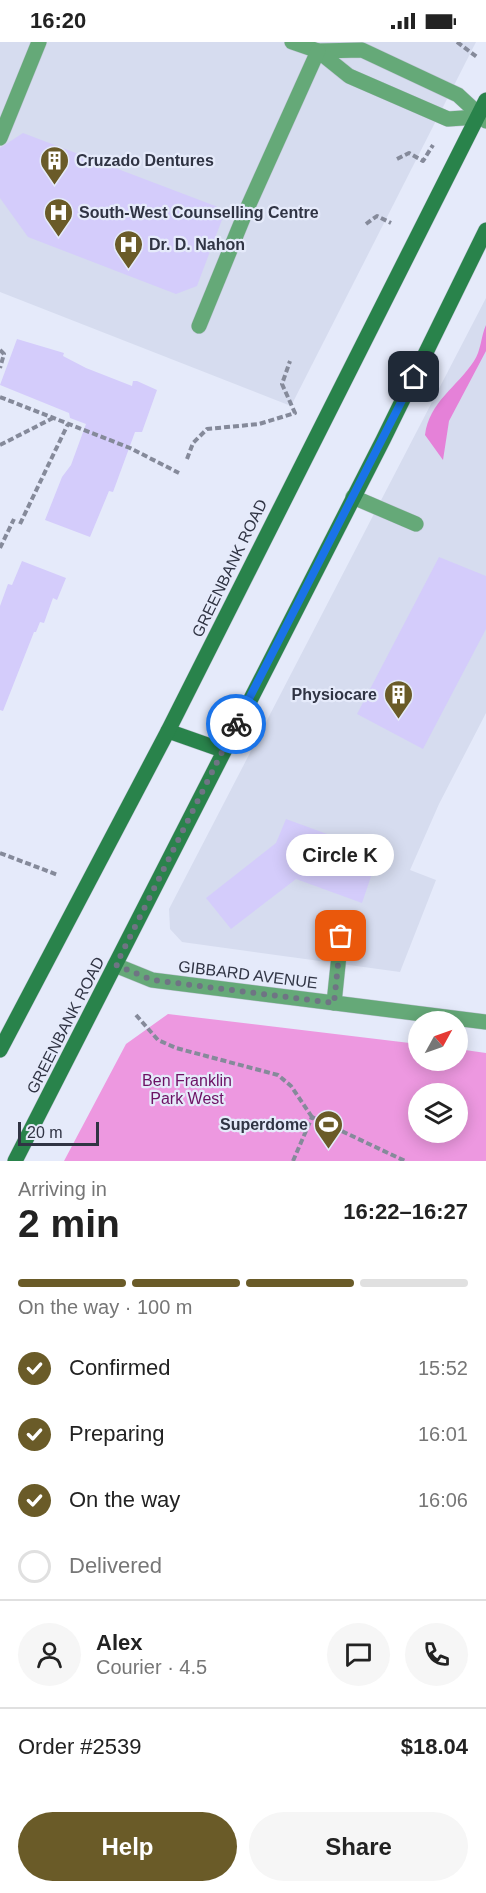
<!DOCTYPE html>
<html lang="en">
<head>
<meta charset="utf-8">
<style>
  body { margin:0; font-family:Helvetica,sans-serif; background:#f6f6f6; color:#222; height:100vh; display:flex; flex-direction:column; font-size:22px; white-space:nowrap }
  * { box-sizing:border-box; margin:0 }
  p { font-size:20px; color:#767676 }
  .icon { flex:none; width:33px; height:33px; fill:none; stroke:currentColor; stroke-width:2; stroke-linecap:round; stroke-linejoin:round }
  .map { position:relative; height:1119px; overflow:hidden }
  .details { display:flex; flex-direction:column; background:#fff; flex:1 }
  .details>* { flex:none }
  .needle { width:39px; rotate:50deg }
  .buttons { position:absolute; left:408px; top:969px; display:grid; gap:12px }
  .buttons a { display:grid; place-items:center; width:60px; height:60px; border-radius:50%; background:#fff; box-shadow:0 3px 15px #0003; font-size:30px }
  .scale { position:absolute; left:18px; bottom:15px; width:81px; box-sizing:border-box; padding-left:6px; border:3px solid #303444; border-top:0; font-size:16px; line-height:21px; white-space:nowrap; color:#303444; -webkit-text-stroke:4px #e5eafa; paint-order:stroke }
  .pin { position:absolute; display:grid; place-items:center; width:51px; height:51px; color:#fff; margin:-26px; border-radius:12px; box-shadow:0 3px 9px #0006 }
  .courier { position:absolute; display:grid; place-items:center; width:60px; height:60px; margin:-30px; border:4px solid #1a73e8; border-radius:50%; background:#fff; color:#222; box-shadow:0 2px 8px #0007 }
  .bubble { position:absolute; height:42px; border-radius:21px; background:#fff; box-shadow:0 3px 15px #0003; font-size:20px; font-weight:800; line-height:42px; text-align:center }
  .summary em { font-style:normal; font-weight:800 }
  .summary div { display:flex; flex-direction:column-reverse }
  .summary { display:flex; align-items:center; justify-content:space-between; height:102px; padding:0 18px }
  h1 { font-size:39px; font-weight:800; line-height:45px }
  .bar { display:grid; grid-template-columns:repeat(4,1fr); gap:9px 6px; align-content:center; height:72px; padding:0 18px }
  .bar i { height:8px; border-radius:4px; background:#e0e0e0 }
  .bar .current { background:#6a5b28 }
  .bar p { grid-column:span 4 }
  .line { display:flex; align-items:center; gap:15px; padding:0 18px; border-top:2px solid #e0e0e0 }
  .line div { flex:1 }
  .round { display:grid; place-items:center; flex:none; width:63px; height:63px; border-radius:32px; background:#f6f6f6 }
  ol { padding:0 18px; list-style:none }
  li { display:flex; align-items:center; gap:18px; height:66px }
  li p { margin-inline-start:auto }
  li .icon { padding:6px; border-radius:50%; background:#6a5b28; color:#fff; stroke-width:4 }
  li:last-child { color:#767676 }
  li i { width:33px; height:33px; border:3px solid #e0e0e0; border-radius:50% }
  .primary-button { display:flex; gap:12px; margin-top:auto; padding:12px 18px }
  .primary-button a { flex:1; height:69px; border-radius:36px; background:#6a5b28; color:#fff; font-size:24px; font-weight:800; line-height:69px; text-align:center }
  .primary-button a+a { background:#f6f6f6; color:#222 }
  .status { display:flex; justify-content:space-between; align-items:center; height:42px; padding:0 30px; background:#fff; direction:ltr }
  .status svg { height:16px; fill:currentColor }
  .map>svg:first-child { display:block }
  .built { fill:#d6dcef }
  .green { fill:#ed98e0; fill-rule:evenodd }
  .forest { fill:#e581d8 }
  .building { fill:#d4ccfb }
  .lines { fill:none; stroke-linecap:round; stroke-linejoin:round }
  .service-casing { stroke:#c1c6d6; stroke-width:16 }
  .tertiary-casing { stroke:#c1c6d6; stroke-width:16 }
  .secondary-casing { stroke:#c1c6d6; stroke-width:16 }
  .path { stroke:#858a9a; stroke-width:4; stroke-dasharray:6 3; stroke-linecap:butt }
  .service { stroke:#65a978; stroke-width:15 }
  .tertiary { stroke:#65a978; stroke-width:15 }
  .secondary { stroke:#29834b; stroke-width:15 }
  .done { stroke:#6f7484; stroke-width:6; stroke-dasharray:0 10.8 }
  .route { stroke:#1a73e8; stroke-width:8 }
  .labels { text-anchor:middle; stroke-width:4.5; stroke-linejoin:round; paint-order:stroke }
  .poi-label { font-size:16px; font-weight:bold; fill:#303444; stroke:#e5eafa; text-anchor:start }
  .street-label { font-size:16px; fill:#303444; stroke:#e5eafa }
  .park-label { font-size:16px; fill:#6c1164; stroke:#e5eafa }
</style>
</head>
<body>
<div class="status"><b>16:20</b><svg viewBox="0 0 49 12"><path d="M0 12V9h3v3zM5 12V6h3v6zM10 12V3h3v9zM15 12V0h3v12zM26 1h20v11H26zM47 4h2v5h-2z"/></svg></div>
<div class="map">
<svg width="486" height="1119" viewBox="0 0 486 1119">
  <rect width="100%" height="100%" fill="#e5eafa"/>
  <g class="built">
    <path d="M 0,0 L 476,0 L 291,364 L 0,250 Z"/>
    <path d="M 486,256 L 486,671 L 439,762 L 410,828 L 436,838 L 400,930 L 182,900 L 170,887 L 169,867 Z"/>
  </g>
  <path class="green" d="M 168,972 L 418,1002 L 418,1018 L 458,1018 L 458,1007 L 486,1011 L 486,1119 L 64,1119 L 126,1002 ZM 418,1052 L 458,1052 L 458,1090 L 418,1090 Z"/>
  <path class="forest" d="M 486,283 L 486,309 L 449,379 L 443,418 L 425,393 C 429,360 457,345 474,319 C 481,309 481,294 486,283 Z"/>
  <g class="building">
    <path d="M 23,91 L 218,165 L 223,175 L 197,244 L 176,252 L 28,195 L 0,156 L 0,106 Z"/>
    <path d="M 17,297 L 64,311 L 63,314 L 86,326 L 132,344 L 133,339 L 137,339 L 157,348 L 142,390 L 135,390 L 113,450 L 109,449 L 90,495 L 45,478 L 62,435 L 71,423 L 86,382 L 70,376 L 69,371 L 0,343 Z"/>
    <path d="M 439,515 L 486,534 L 486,587 L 423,707 L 357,672 Z"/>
    <path d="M 22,519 L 66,536 L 57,558 L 53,556 L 44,581 L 40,580 L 36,590 L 34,590 L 3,669 L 0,668 L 0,564 L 8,542 L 12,543 Z"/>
    <path d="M 286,777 L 379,811 L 362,861 L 296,837 L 231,887 L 206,856 L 276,801 Z"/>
  </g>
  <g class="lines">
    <defs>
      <g id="service">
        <path d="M 292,0 L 318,9 L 362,8 L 458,53 L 486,79"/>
        <path d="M 318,9 L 349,34 L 448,77 L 478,75"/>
        <path d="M 0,96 L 39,0"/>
        <path d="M 199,284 L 246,169 L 318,9"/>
        <path d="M 353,455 L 416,482"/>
        <path d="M 334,961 L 341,894"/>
      </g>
      <path id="tertiary" d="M 115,923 L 152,938 L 486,980"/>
      <g id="secondary">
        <path d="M 168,689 L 222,708"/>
        <path d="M 0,1008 L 168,689 L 486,58"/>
        <path d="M 15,1119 L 383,398 L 486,188"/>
      </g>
    </defs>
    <use href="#service" class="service-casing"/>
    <use href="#tertiary" class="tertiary-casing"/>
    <use href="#secondary" class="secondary-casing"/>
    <g class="path">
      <path d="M 457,0 L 477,15"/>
      <path d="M 397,117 L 409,111 L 423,119 L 433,103"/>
      <path d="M 366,182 L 377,174 L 391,181"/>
      <path d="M 0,308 L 4,312 L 0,326"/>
      <path d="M 0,355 L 130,406 L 179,431"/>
      <path d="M 0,403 L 53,376"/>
      <path d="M 187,417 L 193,401 L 207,387 L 259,382 L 295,371 L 282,342 L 290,319"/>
      <path d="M 20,482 L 68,382"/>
      <path d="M 0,506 L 14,477"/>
      <path d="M 0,811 L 58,833"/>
      <path d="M 136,973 L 158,998 L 176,1006 L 278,1033 L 291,1044 L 312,1075"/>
      <path d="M 293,1119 L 312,1075 L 405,1119"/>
    </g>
    <use href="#service" class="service"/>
    <use href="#tertiary" class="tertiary"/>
    <use href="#secondary" class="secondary"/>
  </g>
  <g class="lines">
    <path class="done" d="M 236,682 L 116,923 L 152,938 L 334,961 L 341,894"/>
    <path class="route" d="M 236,682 L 414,335"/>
  </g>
  <defs>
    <symbol id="building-pin" viewBox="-11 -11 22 30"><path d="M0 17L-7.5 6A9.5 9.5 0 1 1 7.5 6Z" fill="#6a5b28" stroke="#e5eafa"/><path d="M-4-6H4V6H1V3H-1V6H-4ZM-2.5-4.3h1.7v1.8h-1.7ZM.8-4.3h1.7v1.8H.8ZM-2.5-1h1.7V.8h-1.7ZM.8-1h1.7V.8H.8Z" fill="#fff"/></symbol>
    <symbol id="hospital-pin" viewBox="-11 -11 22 30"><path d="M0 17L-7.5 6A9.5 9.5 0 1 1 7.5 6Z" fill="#6a5b28" stroke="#e5eafa"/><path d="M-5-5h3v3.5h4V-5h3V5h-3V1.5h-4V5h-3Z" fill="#fff"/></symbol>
    <symbol id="stadium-pin" viewBox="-11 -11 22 30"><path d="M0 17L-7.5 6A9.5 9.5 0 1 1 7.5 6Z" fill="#6a5b28" stroke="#e5eafa"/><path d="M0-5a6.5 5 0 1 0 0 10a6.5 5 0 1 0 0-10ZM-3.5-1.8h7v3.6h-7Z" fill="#fff"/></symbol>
  </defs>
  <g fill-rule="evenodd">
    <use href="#building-pin" x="38" y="102" width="33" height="45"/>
    <use href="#hospital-pin" x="42" y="154" width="33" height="45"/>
    <use href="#hospital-pin" x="112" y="186" width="33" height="45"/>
    <use href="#building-pin" x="382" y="636" width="33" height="45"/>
    <use href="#stadium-pin" x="312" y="1066" width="33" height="45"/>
  </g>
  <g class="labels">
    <g class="poi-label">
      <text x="76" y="124">Cruzado Dentures</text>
      <text x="79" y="176">South-West Counselling Centre</text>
      <text x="149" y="208">Dr. D. Nahon</text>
      <text x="377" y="658" text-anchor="end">Physiocare</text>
      <text x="308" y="1088" text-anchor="end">Superdome</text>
    </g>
    <g class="street-label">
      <text transform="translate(229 526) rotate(-64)" y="6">GREENBANK ROAD</text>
      <text transform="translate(248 932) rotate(7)" y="6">GIBBARD AVENUE</text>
      <text transform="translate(65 983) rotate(-63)" y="6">GREENBANK ROAD</text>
    </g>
    <g class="park-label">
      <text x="187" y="1044">Ben Franklin<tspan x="187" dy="18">Park West</tspan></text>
    </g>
  </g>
</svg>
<div class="buttons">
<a><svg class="needle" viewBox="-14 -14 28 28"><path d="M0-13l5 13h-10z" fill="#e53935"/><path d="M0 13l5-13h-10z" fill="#767676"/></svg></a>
<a><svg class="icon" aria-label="layers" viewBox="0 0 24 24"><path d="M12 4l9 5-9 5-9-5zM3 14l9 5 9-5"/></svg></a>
</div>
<div class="scale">20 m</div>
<div class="pin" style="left:341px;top:894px;background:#ea580c"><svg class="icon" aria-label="bag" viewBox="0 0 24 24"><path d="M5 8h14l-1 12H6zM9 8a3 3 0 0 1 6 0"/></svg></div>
<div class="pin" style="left:414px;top:335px;background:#1f2937"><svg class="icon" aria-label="home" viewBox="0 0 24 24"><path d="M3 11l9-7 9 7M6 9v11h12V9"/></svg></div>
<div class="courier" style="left:236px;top:682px"><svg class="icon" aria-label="bike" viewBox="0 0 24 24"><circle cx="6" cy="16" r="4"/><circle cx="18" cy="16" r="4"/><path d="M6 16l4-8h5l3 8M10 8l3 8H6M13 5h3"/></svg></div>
<div class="bubble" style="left:286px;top:792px;width:108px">Circle K</div>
</div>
<section class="details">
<div class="summary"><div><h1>2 min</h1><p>Arriving in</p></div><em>16:22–16:27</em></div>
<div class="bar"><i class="current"></i><i class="current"></i><i class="current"></i><i></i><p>On the way · 100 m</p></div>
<ol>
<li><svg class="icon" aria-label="check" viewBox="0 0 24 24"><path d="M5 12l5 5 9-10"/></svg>Confirmed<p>15:52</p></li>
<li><svg class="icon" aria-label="check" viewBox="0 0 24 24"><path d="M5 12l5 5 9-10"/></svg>Preparing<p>16:01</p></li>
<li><svg class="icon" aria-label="check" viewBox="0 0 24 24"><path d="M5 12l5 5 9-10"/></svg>On the way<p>16:06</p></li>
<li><i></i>Delivered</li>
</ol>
<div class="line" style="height:108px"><a class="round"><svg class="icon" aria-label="person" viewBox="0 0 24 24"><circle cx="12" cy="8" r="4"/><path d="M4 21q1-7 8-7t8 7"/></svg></a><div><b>Alex</b><p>Courier · 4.5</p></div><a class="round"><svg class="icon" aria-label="chat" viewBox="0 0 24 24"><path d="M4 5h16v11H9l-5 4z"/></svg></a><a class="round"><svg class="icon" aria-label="phone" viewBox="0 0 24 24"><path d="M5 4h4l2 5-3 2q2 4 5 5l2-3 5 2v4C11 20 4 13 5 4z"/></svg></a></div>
<div class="line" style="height:78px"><div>Order #2539</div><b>$18.04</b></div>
<div class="primary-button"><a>Help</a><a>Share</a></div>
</section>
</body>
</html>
